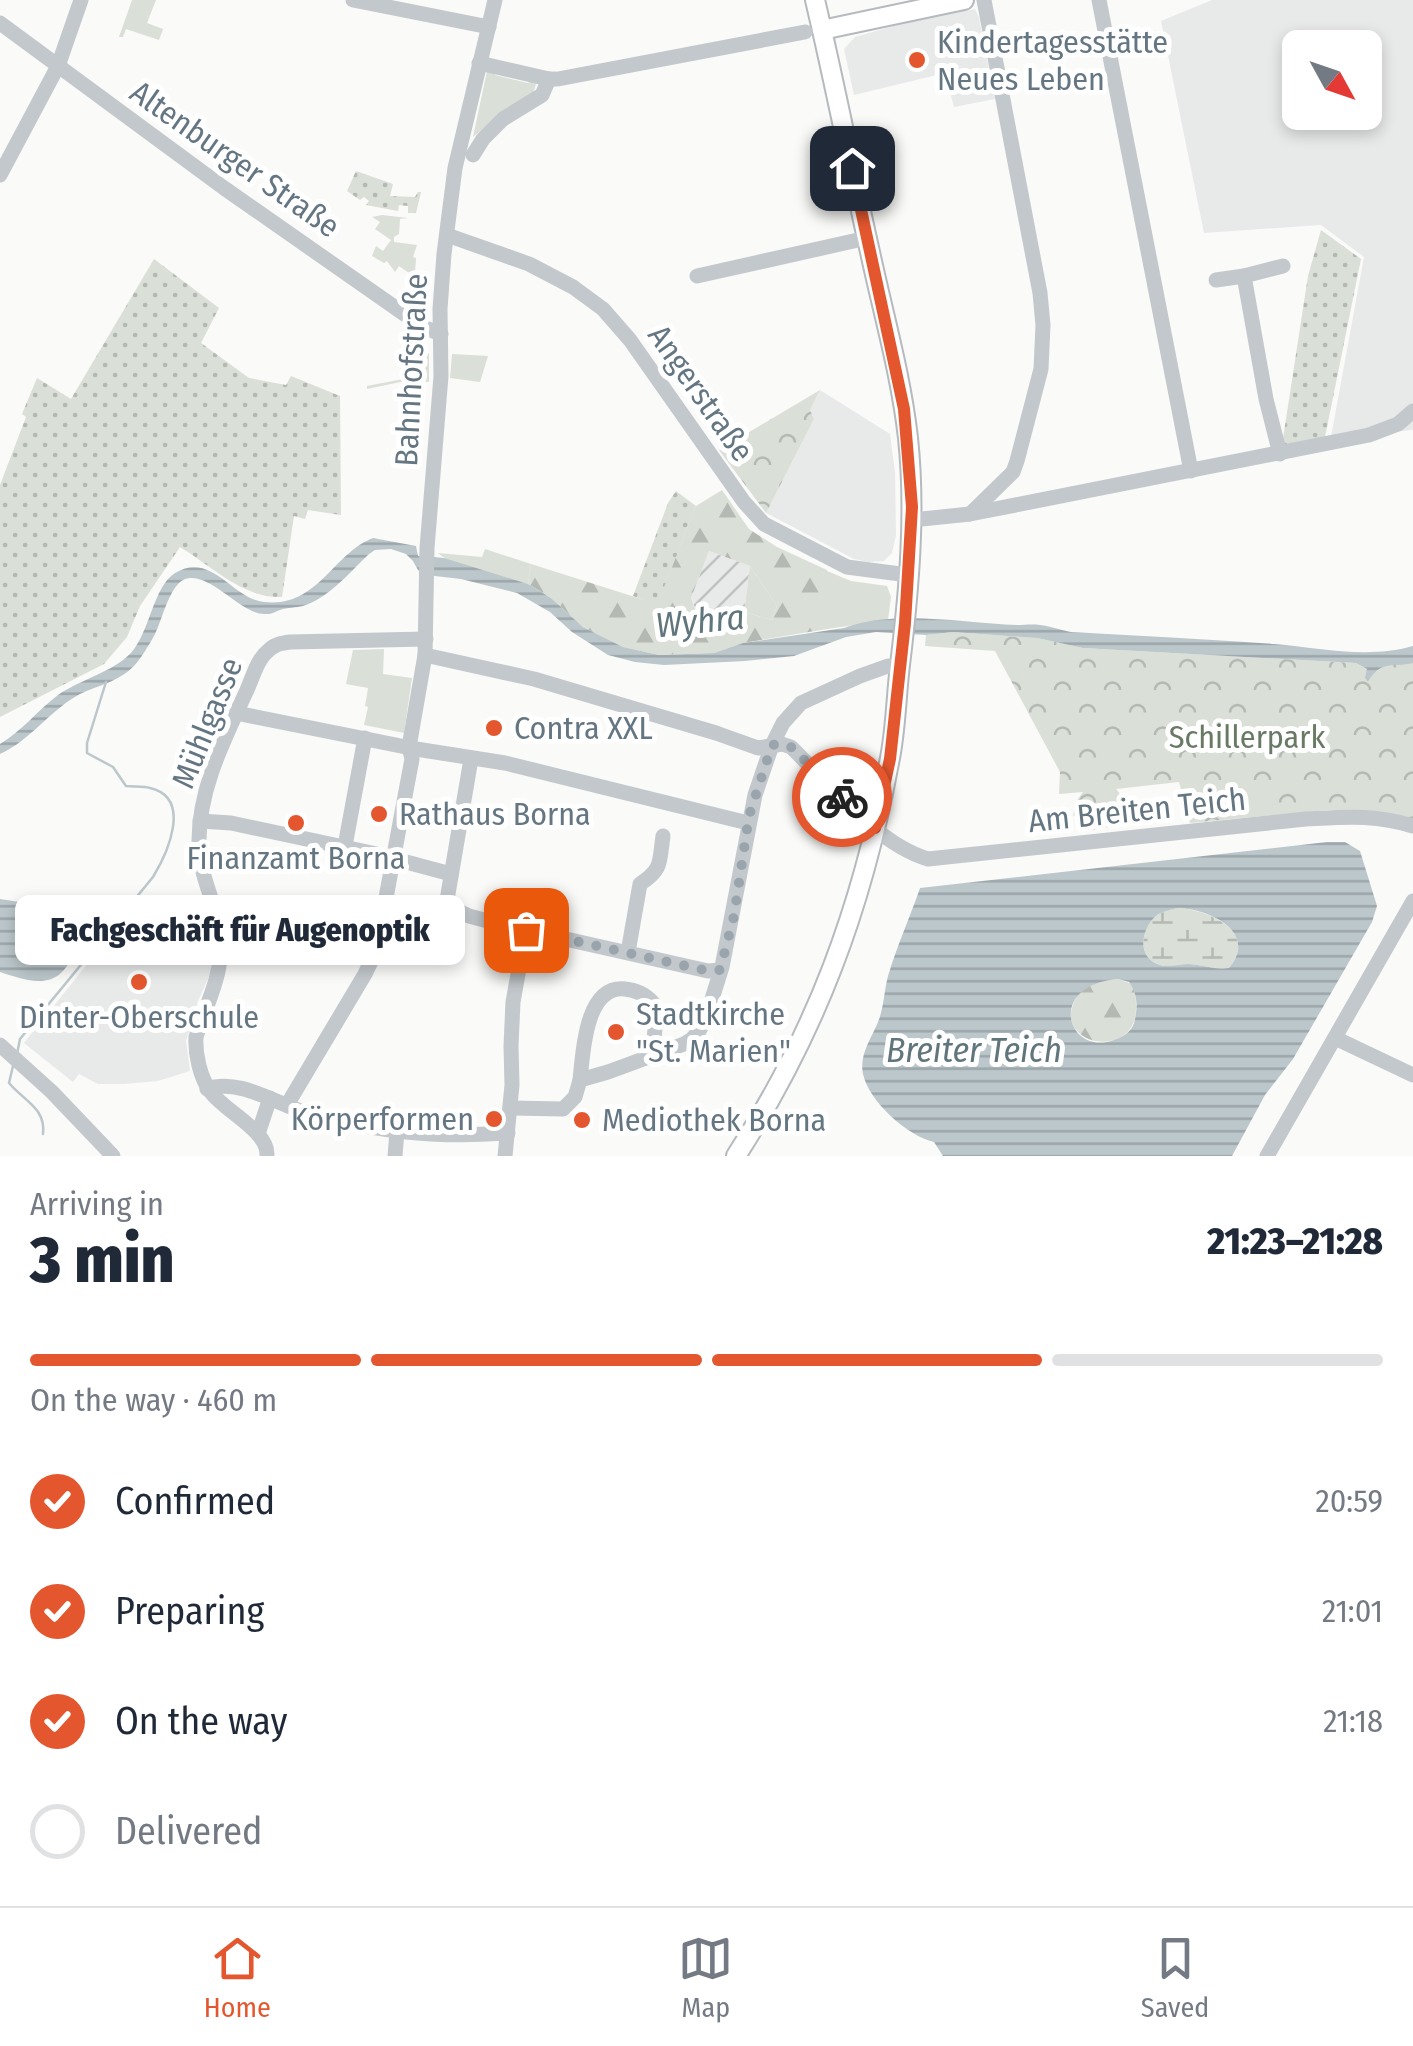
<!DOCTYPE html>
<html lang="en">
<head>
<meta charset="utf-8">
<style>
  body { margin:0; font-family:"Fira Sans Condensed",sans-serif; background:#f2f2f3; color:#1f2937; height:100vh; display:flex; flex-direction:column; font-size:38px; white-space:nowrap }
  * { box-sizing:border-box; margin:0 }
  p { font-size:32px; color:#747a83 }
  .icon { flex:none; width:55px; height:55px; fill:none; stroke:currentColor; stroke-width:2; stroke-linecap:round; stroke-linejoin:round }
  .map { position:relative; height:1156px; overflow:hidden }
  .drawer { display:flex; flex-direction:column; background:#fff; flex:1 }
  .drawer>* { flex:none }
  .needle { width:65px; rotate:130deg }
  .buttons { position:absolute; left:1282px; top:30px; display:grid; gap:20px }
  .buttons a { display:grid; place-items:center; width:100px; height:100px; border-radius:15px; background:#fff; box-shadow:0 5px 15px #0003; font-size:50px }
  .pin { position:absolute; display:grid; place-items:center; width:85px; height:85px; color:#fff; margin:-42px; border-radius:20px; box-shadow:0 5px 15px #0006 }
  .courier { position:absolute; display:grid; place-items:center; width:100px; height:100px; margin:-50px; border:8px solid #e4572e; border-radius:50%; background:#fff; color:#222; box-shadow:0 2px 12px #0007 }
  .bubble { position:absolute; height:70px; border-radius:15px; background:#fff; box-shadow:0 5px 15px #0003; font-size:32px; font-weight:800; line-height:70px; text-align:center }
  .summary em { font-style:normal; font-weight:800 }
  .summary div { display:flex; flex-direction:column-reverse }
  .summary { display:flex; align-items:center; justify-content:space-between; height:170px; padding:0 30px }
  h1 { font-size:65px; font-weight:800; line-height:75px }
  .bar { display:grid; grid-template-columns:repeat(4,1fr); gap:15px 10px; align-content:center; height:120px; padding:0 30px }
  .bar i { height:12px; border-radius:8px; background:#e0e1e3 }
  .bar .on { background:#e4572e }
  .bar p { grid-column:span 4 }
  ol { padding:0 30px; list-style:none }
  li { display:flex; align-items:center; gap:30px; height:110px }
  li p { margin-inline-start:auto }
  li .icon { padding:10px; border-radius:50%; background:#e4572e; color:#fff; stroke-width:4 }
  li:last-child { color:#747a83 }
  li i { width:55px; height:55px; border:5px solid #e0e1e3; border-radius:50% }
  .tabs { display:flex; justify-content:space-around; align-items:center; height:140px; border-top:2px solid #e0e1e3; background:#fff; font-size:28px; color:#747a83 }
  .tabs a { display:grid; justify-items:center; gap:5px }
  .tabs .on { color:#e4572e }
  .map>svg:first-child { display:block }
  .built { fill:#e8e9e9; fill-rule:evenodd }
  .industrial { fill:url(#industrial-furrows) }
  .grass { fill:#dadfd7 }
  .forest { fill:url(#forest-firs); fill-rule:evenodd }
  .wetland { fill:url(#wetland-marsh) }
  .park { fill:url(#park-crowns) }
  .garden { fill:url(#garden-dots) }
  .water { fill:url(#water-rules); fill-rule:evenodd }
  .lines { fill:none; stroke-linecap:round; stroke-linejoin:round }
  .stream { stroke:#bbc7cb; stroke-width:2.5 }
  .major-casing { stroke:#b5babe; stroke-width:22 }
  .minor { stroke:#c3c8cc; stroke-width:15 }
  .major { stroke:#fff; stroke-width:18 }
  .done { stroke:#99a4ac; stroke-width:10; stroke-dasharray:0 18 }
  .route { stroke:#e4572e; stroke-width:12 }
  .poi-dot { fill:#e4572e; stroke:#fff; stroke-width:4 }
  .labels { text-anchor:middle; stroke-width:10; stroke-linejoin:round; paint-order:stroke }
  .poi-label { font-size:32px; fill:#657683; stroke:#fff; text-anchor:start }
  .street-label { font-size:32px; fill:#657683; stroke:#fff }
  .park-label { font-size:32px; fill:#687a64; stroke:#fff }
  .water-label { font-size:35px; font-style:italic; fill:#60757c; stroke:#fff }
</style>
</head>
<body>
<div class="map">
<svg width="1413" height="1156" viewBox="0 0 1413 1156">
  <defs>
    <pattern id="industrial-furrows" width="10" height="10" patternUnits="userSpaceOnUse" patternTransform="scale(2.5)"><rect width="10" height="10" fill="#e8e9e9"/><path d="M-1 1l2-2M0 10L10 0M9 11l2-2" fill="none" stroke="#c0c1c2"/></pattern>
    <pattern id="forest-firs" width="22" height="20" patternUnits="userSpaceOnUse" patternTransform="scale(2.5)"><rect width="22" height="20" fill="#dadfd7"/><path d="M5 1l3.5 6h-7zM16 11l3.5 6h-7z" fill="#b4b9b4"/></pattern>
    <pattern id="wetland-marsh" width="20" height="14" patternUnits="userSpaceOnUse" patternTransform="scale(2.5)"><rect width="20" height="14" fill="#dadfd7"/><path d="M1 5h8M5 5V1M11 12h8M15 12V8" fill="none" stroke="#b4b9b4"/></pattern>
    <pattern id="park-crowns" width="20" height="18" patternUnits="userSpaceOnUse" patternTransform="scale(2.5)"><rect width="20" height="18" fill="#dadfd7"/><path d="M2 6a3 3 0 1 1 6 0M12 15a3 3 0 1 1 6 0" fill="none" stroke="#b4b9b4"/></pattern>
    <pattern id="garden-dots" width="8" height="8" patternUnits="userSpaceOnUse" patternTransform="scale(2.5)"><rect width="8" height="8" fill="#dadfd7"/><path d="M2 2h.1M6 6h.1" fill="none" stroke="#b4b9b4" stroke-width="1.8" stroke-linecap="round"/></pattern>
    <pattern id="water-rules" width="6" height="5" patternUnits="userSpaceOnUse" patternTransform="scale(2.5)"><rect width="6" height="5" fill="#bbc7cb"/><path d="M0 2.5h6" fill="none" stroke="#9ca6aa"/></pattern>
  </defs>
  <rect width="100%" height="100%" fill="#fafaf8"/>
  <g class="built">
    <path d="M 1212,0 L 1413,0 L 1413,430 L 1331,437 L 1364,257 L 1321,225 L 1204,233 L 1161,21 ZM 1300,48 L 1365,48 L 1365,112 L 1300,112 Z"/>
    <path d="M 975,9 L 979,18 L 995,99 L 954,107 L 945,73 L 854,95 L 844,49 L 855,37 L 911,21 Z"/>
    <path d="M 820,390 L 890,434 L 895,473 L 896,535 L 892,553 L 884,561 L 868,562 L 854,559 L 766,513 L 814,419 L 810,410 Z"/>
    <path d="M 142,896 L 215,963 L 198,1001 L 186,1041 L 190,1071 L 158,1081 L 124,1084 L 98,1084 L 79,1074 L 73,1082 L 24,1043 Z"/>
  </g>
  <path class="industrial" d="M 709,551 L 750,566 L 744,612 L 730,625 L 700,620 L 691,598 Z"/>
  <g class="grass">
    <path d="M 132,0 L 156,0 L 147,23 L 163,29 L 159,40 L 126,29 L 123,37 L 119,37 Z"/>
    <path d="M 493,70 L 495,75 L 528,83 L 533,79 L 537,81 L 532,97 L 501,114 L 473,137 L 487,71 Z"/>
    <path d="M 382,215 L 408,218 L 400,219 L 399,234 L 394,237 L 394,242 L 417,245 L 413,257 L 416,258 L 415,273 L 409,273 L 399,266 L 395,272 L 387,261 L 384,263 L 372,256 L 376,246 L 383,251 L 391,240 L 375,229 L 380,222 L 372,217 Z"/>
    <path d="M 419,343 L 429,354 L 429,382 L 410,380 L 367,389 L 367,386 L 419,376 L 416,363 L 407,358 Z"/>
    <path d="M 452,354 L 488,356 L 480,382 L 450,378 Z"/>
    <path d="M 485,549 L 531,564 L 528,584 C 503,576 457,570 438,553 L 482,557 Z"/>
    <path d="M 750,566 L 777,606 L 772,620 L 744,612 Z"/>
    <path d="M 827,571 L 851,581 L 887,586 L 891,597 L 888,620 L 827,629 Z"/>
    <path d="M 384,649 L 383,674 L 412,678 L 404,733 L 364,725 L 368,707 L 365,706 L 368,688 L 346,684 L 353,650 Z"/>
  </g>
  <g class="forest">
    <path d="M 722,490 L 749,529 L 777,547 L 827,570 L 827,629 L 743,643 L 714,653 L 659,655 L 623,647 L 583,627 L 551,598 L 528,584 L 531,564 L 657,604 L 696,506 ZM 709,551 L 750,566 L 777,606 L 772,620 L 744,612 L 730,625 L 699,619 L 691,598 Z"/>
    <path d="M 1118,979 L 1132,984 C 1136,993 1136,999 1136,1008 C 1136,1060 1057,1046 1073,1005 C 1080,985 1099,981 1118,979 Z"/>
  </g>
  <path class="wetland" d="M 1178,908 C 1209,910 1259,932 1229,968 C 1213,970 1204,965 1189,964 C 1179,964 1166,968 1157,964 C 1136,954 1142,928 1156,916 C 1163,910 1170,910 1178,908 Z"/>
  <g class="park">
    <path d="M 820,390 L 810,410 L 814,419 L 766,513 L 719,450 Z"/>
    <path d="M 953,632 L 1037,638 L 1083,648 L 1356,663 L 1374,673 L 1389,663 L 1413,663 L 1413,820 L 1376,812 L 1328,810 L 1190,823 L 1179,782 L 1116,789 L 1128,804 L 1128,816 L 1109,827 L 1093,830 L 1073,815 L 1078,799 L 1083,792 L 1059,794 L 1060,772 L 995,651 L 925,646 L 926,635 Z"/>
  </g>
  <g class="garden">
    <path d="M 356,171 L 393,184 L 390,196 L 415,197 L 418,192 L 421,192 L 416,213 L 408,213 L 408,206 L 399,205 L 398,211 L 366,205 L 369,201 L 364,197 L 360,200 L 347,191 Z"/>
    <path d="M 1321,230 L 1361,259 L 1325,437 L 1282,445 L 1308,276 Z"/>
    <path d="M 154,259 L 219,308 L 201,343 L 249,378 L 286,385 L 291,376 L 340,396 L 341,515 L 308,510 L 305,519 L 294,516 L 282,597 C 244,599 210,565 180,547 L 140,606 L 127,637 L 104,664 L 0,717 L 0,485 L 26,417 L 22,414 L 37,378 L 71,399 Z"/>
    <path d="M 676,491 L 696,506 L 657,605 L 633,596 L 668,503 Z"/>
  </g>
  <g class="water">
    <path d="M 373,538 L 416,546 L 418,556 L 444,558 L 528,584 L 551,598 L 583,627 L 623,647 L 659,655 L 714,653 L 743,643 L 844,628 C 892,609 966,623 1017,625 C 1024,625 1033,624 1040,625 C 1050,626 1061,630 1071,632 C 1138,636 1206,639 1274,644 C 1320,648 1368,659 1413,646 L 1413,663 C 1391,668 1384,659 1368,681 L 1365,678 L 1367,669 L 1356,663 L 1083,648 L 1037,638 L 953,632 L 926,635 L 876,632 L 846,637 L 794,656 L 745,661 L 664,665 L 635,662 L 608,655 L 572,632 L 550,612 L 517,593 L 461,579 L 426,575 L 418,570 L 413,561 L 406,554 L 391,549 L 375,550 L 369,554 C 350,572 329,598 303,606 C 296,608 288,607 280,610 C 274,612 273,614 266,614 C 241,616 208,568 183,580 C 169,588 162,620 155,634 C 149,645 142,657 134,666 C 118,682 99,685 80,694 C 50,710 31,740 0,754 L 0,744 C 22,731 37,711 58,695 C 81,679 111,673 131,653 C 150,632 153,587 175,573 C 212,551 232,599 264,602 C 318,608 332,554 373,538 Z"/>
    <path d="M 1327,842 L 1345,842 L 1360,851 L 1377,906 L 1372,922 L 1293,1059 L 1265,1095 L 1232,1156 L 943,1156 L 934,1142 C 908,1136 869,1102 863,1074 C 859,1055 871,1039 878,1022 C 884,1008 884,991 888,976 C 897,946 910,917 920,888 ZM 1178,908 C 1209,909 1259,932 1229,968 C 1214,970 1204,965 1189,964 C 1179,964 1166,968 1157,964 C 1136,955 1142,928 1156,916 C 1162,911 1170,910 1178,908 ZM 1118,979 L 1129,982 C 1137,992 1138,1006 1135,1019 C 1133,1031 1125,1036 1114,1040 C 1067,1057 1045,985 1118,979 Z"/>
    <path d="M 0,899 L 39,905 L 64,919 L 71,916 L 76,919 L 78,926 L 84,928 C 86,941 81,947 73,957 C 69,962 67,967 63,971 C 47,989 19,978 0,972 Z"/>
  </g>
  <g class="lines">
    <g class="stream">
      <path d="M 17,1054 L 20,1039 L 153,877 C 167,854 193,798 150,788 C 143,786 134,787 126,786 L 113,767 L 87,753 L 87,743 L 106,682"/>
      <path d="M 13,1066 L 9,1083 C 24,1101 46,1108 43,1134"/>
    </g>
    <defs>
      <g id="major">
        <path d="M 822,30 L 964,0"/>
        <path d="M 736,1156 C 816,1032 862,908 889,763 C 896,731 896,697 900,665 C 909,590 916,513 908,438 C 901,375 883,313 870,252 C 851,168 835,84 815,0"/>
      </g>
    </defs>
    <use href="#major" class="major-casing"/>
    <g class="minor">
      <path d="M 353,0 L 489,27"/>
      <path d="M 1099,0 L 1191,471"/>
      <path d="M 0,23 L 224,188 L 423,327 L 441,334"/>
      <path d="M 479,63 L 549,79 L 558,79 L 805,32"/>
      <path d="M 473,155 L 483,139 L 503,119 L 542,95 L 549,79"/>
      <path d="M 0,175 L 58,66 L 81,0"/>
      <path d="M 447,235 L 529,264 L 573,287 L 603,309 L 630,340 L 744,502 L 764,524 L 847,567 L 908,575"/>
      <path d="M 697,276 L 867,238"/>
      <path d="M 1216,280 L 1244,276"/>
      <path d="M 1280,454 L 1266,399 L 1244,276 L 1283,266"/>
      <path d="M 970,514 L 1013,472 L 1017,461 L 1041,369 L 1043,325 L 1040,293 L 984,0"/>
      <path d="M 912,520 L 970,514 L 1369,435 L 1398,424 L 1413,411"/>
      <path d="M 425,655 L 534,679 L 716,733 L 758,748 L 782,744 L 791,747 C 829,784 878,845 928,859 L 1306,819 C 1345,817 1375,814 1413,826"/>
      <path d="M 236,713 L 416,749 L 505,763 L 748,823"/>
      <path d="M 471,759 L 447,900 L 448,906 L 469,916 L 499,924 L 708,971 L 720,970"/>
      <path d="M 200,821 L 231,823 L 386,856"/>
      <path d="M 345,846 L 365,738"/>
      <path d="M 395,859 L 451,874"/>
      <path d="M 628,952 L 640,884 C 663,869 659,862 663,836"/>
      <path d="M 1335,1038 L 1413,1075"/>
      <path d="M 0,1045 L 52,1092 L 113,1156"/>
      <path d="M 580,1080 C 583,1053 585,985 625,989 C 636,990 646,995 653,1003 L 656,1015 L 653,1054"/>
      <path d="M 207,1089 C 240,1077 279,1106 310,1114 C 349,1124 391,1132 431,1134 C 456,1136 482,1134 508,1133"/>
      <path d="M 287,1105 L 365,974 L 376,951 L 412,759 L 409,747 L 425,655 L 427,548 L 441,376 L 440,309 L 444,254 L 455,168 L 495,0"/>
      <path d="M 511,1108 L 563,1109 L 575,1097 L 580,1080 L 608,1072 L 684,1044 L 692,1039 L 699,1031 L 706,1018 L 722,967 L 755,795 L 772,745 L 783,723 L 801,703 L 860,676 L 888,666 L 900,667"/>
      <path d="M 258,1134 L 270,1098"/>
      <path d="M 267,1154 C 267,1130 224,1111 210,1091 C 200,1077 195,1054 196,1037 C 205,1008 220,980 221,949 C 222,912 199,880 199,844 C 198,789 225,738 247,690 C 253,677 257,659 269,650 C 275,644 282,643 290,642 L 426,639"/>
      <path d="M 395,1156 L 397,1131"/>
      <path d="M 505,1156 L 512,1085 L 511,1046 L 513,1002 L 526,930"/>
      <path d="M 1267,1156 L 1413,901"/>
    </g>
    <use href="#major" class="major"/>
  </g>
  <g class="lines">
    <path class="done" d="M 526,930 L 708,971 L 720,970 L 734,916 L 749,816 L 772,745 L 782,744 L 791,747 L 842,797"/>
    <path class="route" d="M 842,797 L 875,828 L 890,759 L 905,623 L 912,507 L 904,409 L 852,168"/>
  </g>
  <g class="poi-dot">
    <circle cx="917" cy="60" r="10"/>
    <circle cx="494" cy="728" r="10"/>
    <circle cx="379" cy="814" r="10"/>
    <circle cx="296" cy="823" r="10"/>
    <circle cx="139" cy="982" r="10"/>
    <circle cx="616" cy="1032" r="10"/>
    <circle cx="494" cy="1119" r="10"/>
    <circle cx="582" cy="1120" r="10"/>
  </g>
  <g class="labels">
    <g class="poi-label">
      <text x="937" y="53">Kindertagesstätte<tspan x="937" dy="37">Neues Leben</tspan></text>
      <text x="514" y="739">Contra XXL</text>
      <text x="399" y="825">Rathaus Borna</text>
      <text x="296" y="869" text-anchor="middle">Finanzamt Borna</text>
      <text x="636" y="1025">Stadtkirche<tspan x="636" dy="37">"St. Marien"</tspan></text>
      <text x="139" y="1028" text-anchor="middle">Dinter-Oberschule</text>
      <text x="474" y="1130" text-anchor="end">Körperformen</text>
      <text x="602" y="1131">Mediothek Borna</text>
    </g>
    <g class="street-label">
      <text transform="translate(235 159) rotate(35)" y="11">Altenburger Straße</text>
      <text transform="translate(411 370) rotate(-87)" y="11">Bahnhofstraße</text>
      <text transform="translate(701 393) rotate(55)" y="11">Angerstraße</text>
      <text transform="translate(207 723) rotate(-68)" y="11">Mühlgasse</text>
      <text transform="translate(1137 810) rotate(-6)" y="11">Am Breiten Teich</text>
    </g>
    <g class="park-label">
      <text x="1247" y="748">Schillerpark</text>
    </g>
    <g class="water-label">
      <text transform="translate(700 621) rotate(-6)" y="12">Wyhra</text>
      <text x="974" y="1062">Breiter Teich</text>
    </g>
  </g>
</svg>
<div class="buttons">
<a><svg class="needle" viewBox="-14 -14 28 28"><path d="M0-13l5 13h-10z" fill="#e53935"/><path d="M0 13l5-13h-10z" fill="#747a83"/></svg></a>
</div>
<div class="pin" style="left:526px;top:930px;background:#ea580c"><svg class="icon" aria-label="bag" viewBox="0 0 24 24"><path d="M5 8h14l-1 12H6zM9 8a3 3 0 0 1 6 0"/></svg></div>
<div class="pin" style="left:852px;top:168px;background:#1f2937"><svg class="icon" aria-label="home" viewBox="0 0 24 24"><path d="M3 11l9-7 9 7M6 9v11h12V9"/></svg></div>
<div class="courier" style="left:842px;top:797px"><svg class="icon" aria-label="bike" viewBox="0 0 24 24"><circle cx="6" cy="16" r="4"/><circle cx="18" cy="16" r="4"/><path d="M6 16l4-8h5l3 8M10 8l3 8H6M13 5h3"/></svg></div>
<div class="bubble" style="left:15px;top:895px;width:450px">Fachgeschäft für Augenoptik</div>
</div>
<section class="drawer">
<div class="summary"><div><h1>3 min</h1><p>Arriving in</p></div><em>21:23–21:28</em></div>
<div class="bar"><i class="on"></i><i class="on"></i><i class="on"></i><i></i><p>On the way · 460 m</p></div>
<ol>
<li><svg class="icon" aria-label="check" viewBox="0 0 24 24"><path d="M5 12l5 5 9-10"/></svg>Confirmed<p>20:59</p></li>
<li><svg class="icon" aria-label="check" viewBox="0 0 24 24"><path d="M5 12l5 5 9-10"/></svg>Preparing<p>21:01</p></li>
<li><svg class="icon" aria-label="check" viewBox="0 0 24 24"><path d="M5 12l5 5 9-10"/></svg>On the way<p>21:18</p></li>
<li><i></i>Delivered</li>
</ol>
</section>
<nav class="tabs">
<a class="on"><svg class="icon" aria-label="home" viewBox="0 0 24 24"><path d="M3 11l9-7 9 7M6 9v11h12V9"/></svg>Home</a>
<a><svg class="icon" aria-label="map" viewBox="0 0 24 24"><path d="M3 6l6-2 6 2 6-2v14l-6 2-6-2-6 2zM9 4v14M15 6v14"/></svg>Map</a>
<a><svg class="icon" aria-label="saved" viewBox="0 0 24 24"><path d="M7 4h10v16l-5-4-5 4z"/></svg>Saved</a>
</nav>
</body>
</html>
